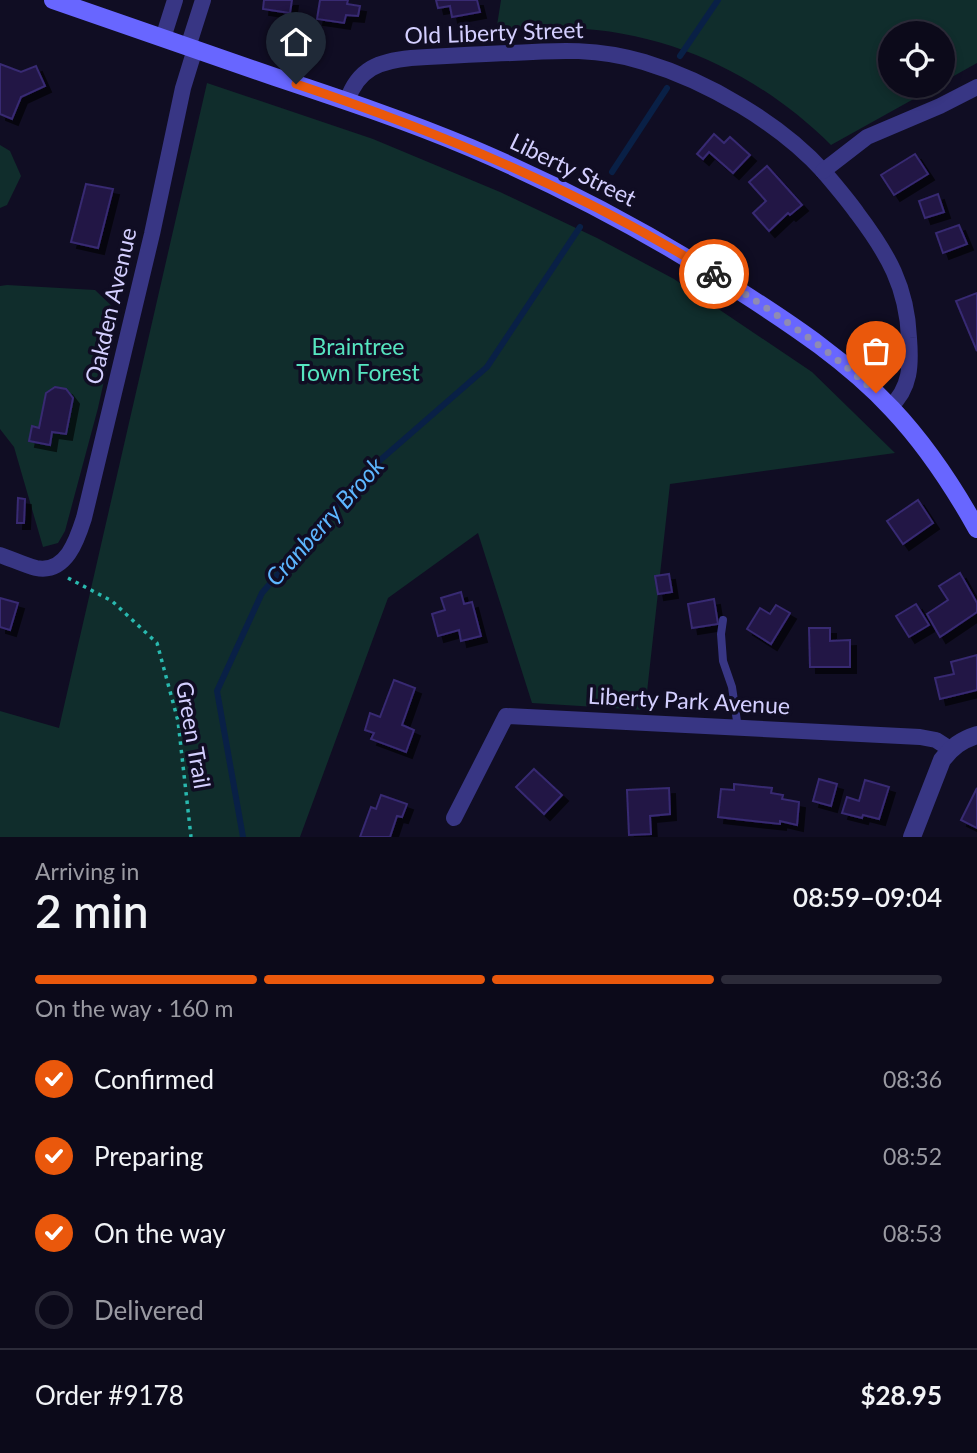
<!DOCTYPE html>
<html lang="en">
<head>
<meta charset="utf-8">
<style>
  body { margin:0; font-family:Lato,sans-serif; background:#1a1827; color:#f1f3f6; height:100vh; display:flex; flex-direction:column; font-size:26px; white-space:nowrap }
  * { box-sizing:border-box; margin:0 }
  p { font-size:23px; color:#9a9aa2 }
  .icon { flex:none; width:38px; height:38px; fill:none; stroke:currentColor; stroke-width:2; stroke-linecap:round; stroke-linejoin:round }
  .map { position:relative; height:837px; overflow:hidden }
  .details { display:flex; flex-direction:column; background:#0c0a1a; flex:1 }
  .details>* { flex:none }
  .fabs { position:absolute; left:878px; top:21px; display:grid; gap:14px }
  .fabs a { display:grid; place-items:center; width:77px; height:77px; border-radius:50%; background:#0c0a1a; box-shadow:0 4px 10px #0003,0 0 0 2px #2c2b39; font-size:35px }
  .pin { position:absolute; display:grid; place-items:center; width:60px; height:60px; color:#fff; margin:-72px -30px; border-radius:50% 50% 50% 0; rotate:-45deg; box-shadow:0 0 7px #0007 }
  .pin .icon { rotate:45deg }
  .courier { position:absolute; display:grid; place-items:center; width:70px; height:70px; margin:-35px; border:5px solid #ea580c; border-radius:50%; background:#fff; color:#222; box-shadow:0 2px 9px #0007 }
  .summary em { font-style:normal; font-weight:600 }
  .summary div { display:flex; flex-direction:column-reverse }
  .summary { display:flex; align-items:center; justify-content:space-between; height:119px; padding:0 35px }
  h1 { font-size:46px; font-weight:600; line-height:52px }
  .bar { display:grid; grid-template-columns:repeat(4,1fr); gap:10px 7px; align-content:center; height:84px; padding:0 35px }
  .bar i { height:9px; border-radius:5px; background:#2c2b39 }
  .bar .on { background:#ea580c }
  .bar p { grid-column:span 4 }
  .line { display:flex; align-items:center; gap:18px; padding:0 35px; border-top:2px solid #2c2b39 }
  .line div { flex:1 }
  ol { padding:0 35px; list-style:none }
  li { display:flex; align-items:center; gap:21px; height:77px }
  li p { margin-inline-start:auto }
  li .icon { padding:7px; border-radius:50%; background:#ea580c; color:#fff; stroke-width:4 }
  li:last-child { color:#9a9aa2 }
  li i { width:38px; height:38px; border:4px solid #2c2b39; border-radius:50% }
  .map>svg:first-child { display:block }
  .green { fill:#102d2c }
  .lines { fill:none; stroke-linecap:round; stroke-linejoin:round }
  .stream { stroke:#092046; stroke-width:6 }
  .building { fill:#211845; stroke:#372972; stroke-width:2; filter:url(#shadow) }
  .path { stroke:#29b9af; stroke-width:3.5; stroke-dasharray:3.5 5; stroke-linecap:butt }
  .service { stroke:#383684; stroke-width:8 }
  .minor { stroke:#383684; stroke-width:16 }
  .tertiary { stroke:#383684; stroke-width:18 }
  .secondary { stroke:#6866ff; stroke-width:18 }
  .done { stroke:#8f8bb2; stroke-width:7; stroke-dasharray:0 12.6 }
  .route { stroke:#ea580c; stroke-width:9 }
  .labels { text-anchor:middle; stroke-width:7; stroke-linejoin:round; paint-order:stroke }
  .street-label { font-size:23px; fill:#d4cfff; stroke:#100d23 }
  .park-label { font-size:23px; fill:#56e4bf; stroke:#100d23 }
  .water-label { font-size:24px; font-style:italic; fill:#5db6ff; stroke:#100d23 }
</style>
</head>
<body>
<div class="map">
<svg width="977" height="837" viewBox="0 0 977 837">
  <defs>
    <filter id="shadow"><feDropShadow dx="6" dy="6" stdDeviation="0" flood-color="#0009"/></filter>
  </defs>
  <rect width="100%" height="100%" fill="#100d23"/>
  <g class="green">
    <path d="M 501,0 L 977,0 L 977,63 L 943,82 L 943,33 L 891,33 L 891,86 L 937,86 L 831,145 C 760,75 671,32 570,28 C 545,27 521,30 496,32 Z"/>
    <path d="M 207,83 L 373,139 L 500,192 L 597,238 L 674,279 L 812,372 L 895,453 L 670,484 L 645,710 L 532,703 L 478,533 L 388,598 L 300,837 L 0,837 L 0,711 L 59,728 Z"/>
    <path d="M 0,145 L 10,151 L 21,176 L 7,205 L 0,208 Z"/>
    <path d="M 7,285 L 95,290 L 119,313 L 98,408 L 65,531 L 58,543 L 43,547 L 14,447 L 0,429 L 0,286 Z"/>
  </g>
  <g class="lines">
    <g class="stream">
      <path d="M 680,56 L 718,0"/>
      <path d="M 612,172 L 667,88"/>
      <path d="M 243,837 L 217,691 L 262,593 L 362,476 L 487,367 L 580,227"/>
    </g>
  </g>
  <g class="building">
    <path d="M 264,0 L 292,0 L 290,13 L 263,9 Z"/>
    <path d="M 320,0 L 348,0 L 347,4 L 360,6 L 358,16 L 346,15 L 344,23 L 317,19 Z"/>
    <path d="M 436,0 L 477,0 L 480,12 L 452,17 L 450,6 L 438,8 Z"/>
    <path d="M 0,64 L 21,72 L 36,66 L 45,86 L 21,97 L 12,119 L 0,114 Z"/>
    <path d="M 714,134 L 724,143 L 730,137 L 750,155 L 733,173 L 709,152 L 703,159 L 697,154 Z"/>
    <path d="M 915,154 L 928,174 L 894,195 L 881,175 Z"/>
    <path d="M 767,166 L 802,205 L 790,215 L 788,213 L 769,231 L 753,213 L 766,201 L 749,182 Z"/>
    <path d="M 86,184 L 113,189 L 98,248 L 71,242 Z"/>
    <path d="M 938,194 L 944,212 L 925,218 L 919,201 Z"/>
    <path d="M 959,225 L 967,244 L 943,253 L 936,233 Z"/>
    <path d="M 977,293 L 977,351 L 956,301 Z"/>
    <path d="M 55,387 L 66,389 L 73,398 L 66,434 L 52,432 L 50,445 L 29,441 L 32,426 L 39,428 L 46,393 Z"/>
    <path d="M 18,498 L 25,499 L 24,523 L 17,523 Z"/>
    <path d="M 918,500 L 933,523 L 903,544 L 887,521 Z"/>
    <path d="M 960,573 L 977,603 L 977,612 L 940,637 L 927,614 L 948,600 L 939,586 Z"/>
    <path d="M 669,574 L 672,592 L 658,594 L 655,576 Z"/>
    <path d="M 461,592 L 464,604 L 472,602 L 481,636 L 461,641 L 459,630 L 438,636 L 432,614 L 445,610 L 441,598 Z"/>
    <path d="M 0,598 L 18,603 L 10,630 L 0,627 Z"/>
    <path d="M 714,599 L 718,624 L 692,628 L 688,604 Z"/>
    <path d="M 916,604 L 929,625 L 909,637 L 896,616 Z"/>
    <path d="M 776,605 L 790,613 L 771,644 L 747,629 L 760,608 L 770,614 Z"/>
    <path d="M 809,628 L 830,628 L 830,641 L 850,640 L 850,667 L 810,667 Z"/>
    <path d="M 977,655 L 977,690 L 940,699 L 935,678 L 954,674 L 951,662 Z"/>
    <path d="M 394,680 L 415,688 L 402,725 L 414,730 L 406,752 L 371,739 L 374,733 L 365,730 L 370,713 L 380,717 Z"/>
    <path d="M 534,769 L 562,795 L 544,814 L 516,787 Z"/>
    <path d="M 819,779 L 837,784 L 831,806 L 813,801 Z"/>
    <path d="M 865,780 L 889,787 L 879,819 L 863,815 L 862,818 L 842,813 L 847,797 L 859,801 Z"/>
    <path d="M 734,784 L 772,788 L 771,793 L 783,795 L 782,799 L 799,802 L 797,825 L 780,821 L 780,824 L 718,817 L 721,789 L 734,790 Z"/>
    <path d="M 669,788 L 670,814 L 650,816 L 651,834 L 629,835 L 627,790 Z"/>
    <path d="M 977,788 L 977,828 L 961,820 Z"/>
    <path d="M 381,795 L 407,804 L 402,817 L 397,816 L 390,837 L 360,837 L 371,807 L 376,809 Z"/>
  </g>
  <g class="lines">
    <path class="path" d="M 68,578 L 112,601 L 157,643 L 178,721 L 191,837"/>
    <path class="service" d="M 723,620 L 721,634 L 723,661 L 732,687 L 738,728"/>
    <g class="minor">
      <path d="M 163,38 L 175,0"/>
      <path d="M 188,47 L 203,0"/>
      <path d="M 347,101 C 358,68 380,61 411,58 C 445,56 479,54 512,53 C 559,50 599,48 644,62 C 707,81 780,123 824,172 C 835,185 847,199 857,213 C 888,254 907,287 909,338 C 911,364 911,388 890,407"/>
      <path d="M 823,171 L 867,137 L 940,106 L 977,87"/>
      <path d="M 0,555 C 12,559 24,565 36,568 C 66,574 77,540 84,518 L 152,234 L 183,88 L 195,49"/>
      <path d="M 454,818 L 506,716 L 920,737 L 936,740 L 950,749"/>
    </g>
    <path class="tertiary" d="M 912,837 L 942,760 C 952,747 961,740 977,735"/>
    <path class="secondary" d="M 53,0 C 127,26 201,51 275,77 C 341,99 407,121 471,148 C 565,188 655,236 741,292 C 794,326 848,362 892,409 C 926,445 953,486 977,529"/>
  </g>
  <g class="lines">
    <path class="done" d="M 714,274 C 771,310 826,347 876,393"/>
    <path class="route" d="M 296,84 C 442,133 583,192 714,274"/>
  </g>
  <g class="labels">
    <g class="street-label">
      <text transform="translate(494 33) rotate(-2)" y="8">Old Liberty Street</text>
      <text transform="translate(573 170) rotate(26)" y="8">Liberty Street</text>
      <text transform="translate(111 306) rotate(-77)" y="8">Oakden Avenue</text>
      <text transform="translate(689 701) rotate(3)" y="8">Liberty Park Avenue</text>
      <text transform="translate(193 735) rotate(80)" y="8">Green Trail</text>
    </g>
    <g class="park-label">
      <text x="358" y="355">Braintree<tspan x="358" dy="26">Town Forest</tspan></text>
    </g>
    <g class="water-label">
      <text transform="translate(325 522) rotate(-48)" y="8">Cranberry Brook</text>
    </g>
  </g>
</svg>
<div class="fabs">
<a><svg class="icon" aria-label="locate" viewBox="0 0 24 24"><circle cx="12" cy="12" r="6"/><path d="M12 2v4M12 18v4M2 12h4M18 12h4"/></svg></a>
</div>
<div class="pin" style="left:876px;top:393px;background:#ea580c"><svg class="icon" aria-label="bag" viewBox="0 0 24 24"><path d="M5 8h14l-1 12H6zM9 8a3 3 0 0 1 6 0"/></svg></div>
<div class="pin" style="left:296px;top:84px;background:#1f2937"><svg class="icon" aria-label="home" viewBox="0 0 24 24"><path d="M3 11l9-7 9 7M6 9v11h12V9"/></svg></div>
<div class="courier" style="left:714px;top:274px"><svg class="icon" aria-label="bike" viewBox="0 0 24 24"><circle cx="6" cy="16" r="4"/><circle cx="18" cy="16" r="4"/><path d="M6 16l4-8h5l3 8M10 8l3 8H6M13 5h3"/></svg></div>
</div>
<section class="details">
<div class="summary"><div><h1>2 min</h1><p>Arriving in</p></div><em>08:59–09:04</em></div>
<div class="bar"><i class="on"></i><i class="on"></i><i class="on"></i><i></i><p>On the way · 160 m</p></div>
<ol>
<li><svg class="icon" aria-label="check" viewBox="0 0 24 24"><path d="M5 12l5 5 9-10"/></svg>Confirmed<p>08:36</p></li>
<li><svg class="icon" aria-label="check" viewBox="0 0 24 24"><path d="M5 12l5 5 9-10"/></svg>Preparing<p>08:52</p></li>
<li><svg class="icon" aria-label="check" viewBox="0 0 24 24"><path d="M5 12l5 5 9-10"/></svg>On the way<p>08:53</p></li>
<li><i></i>Delivered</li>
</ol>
<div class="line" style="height:91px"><div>Order #9178</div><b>$28.95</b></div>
</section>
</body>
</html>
